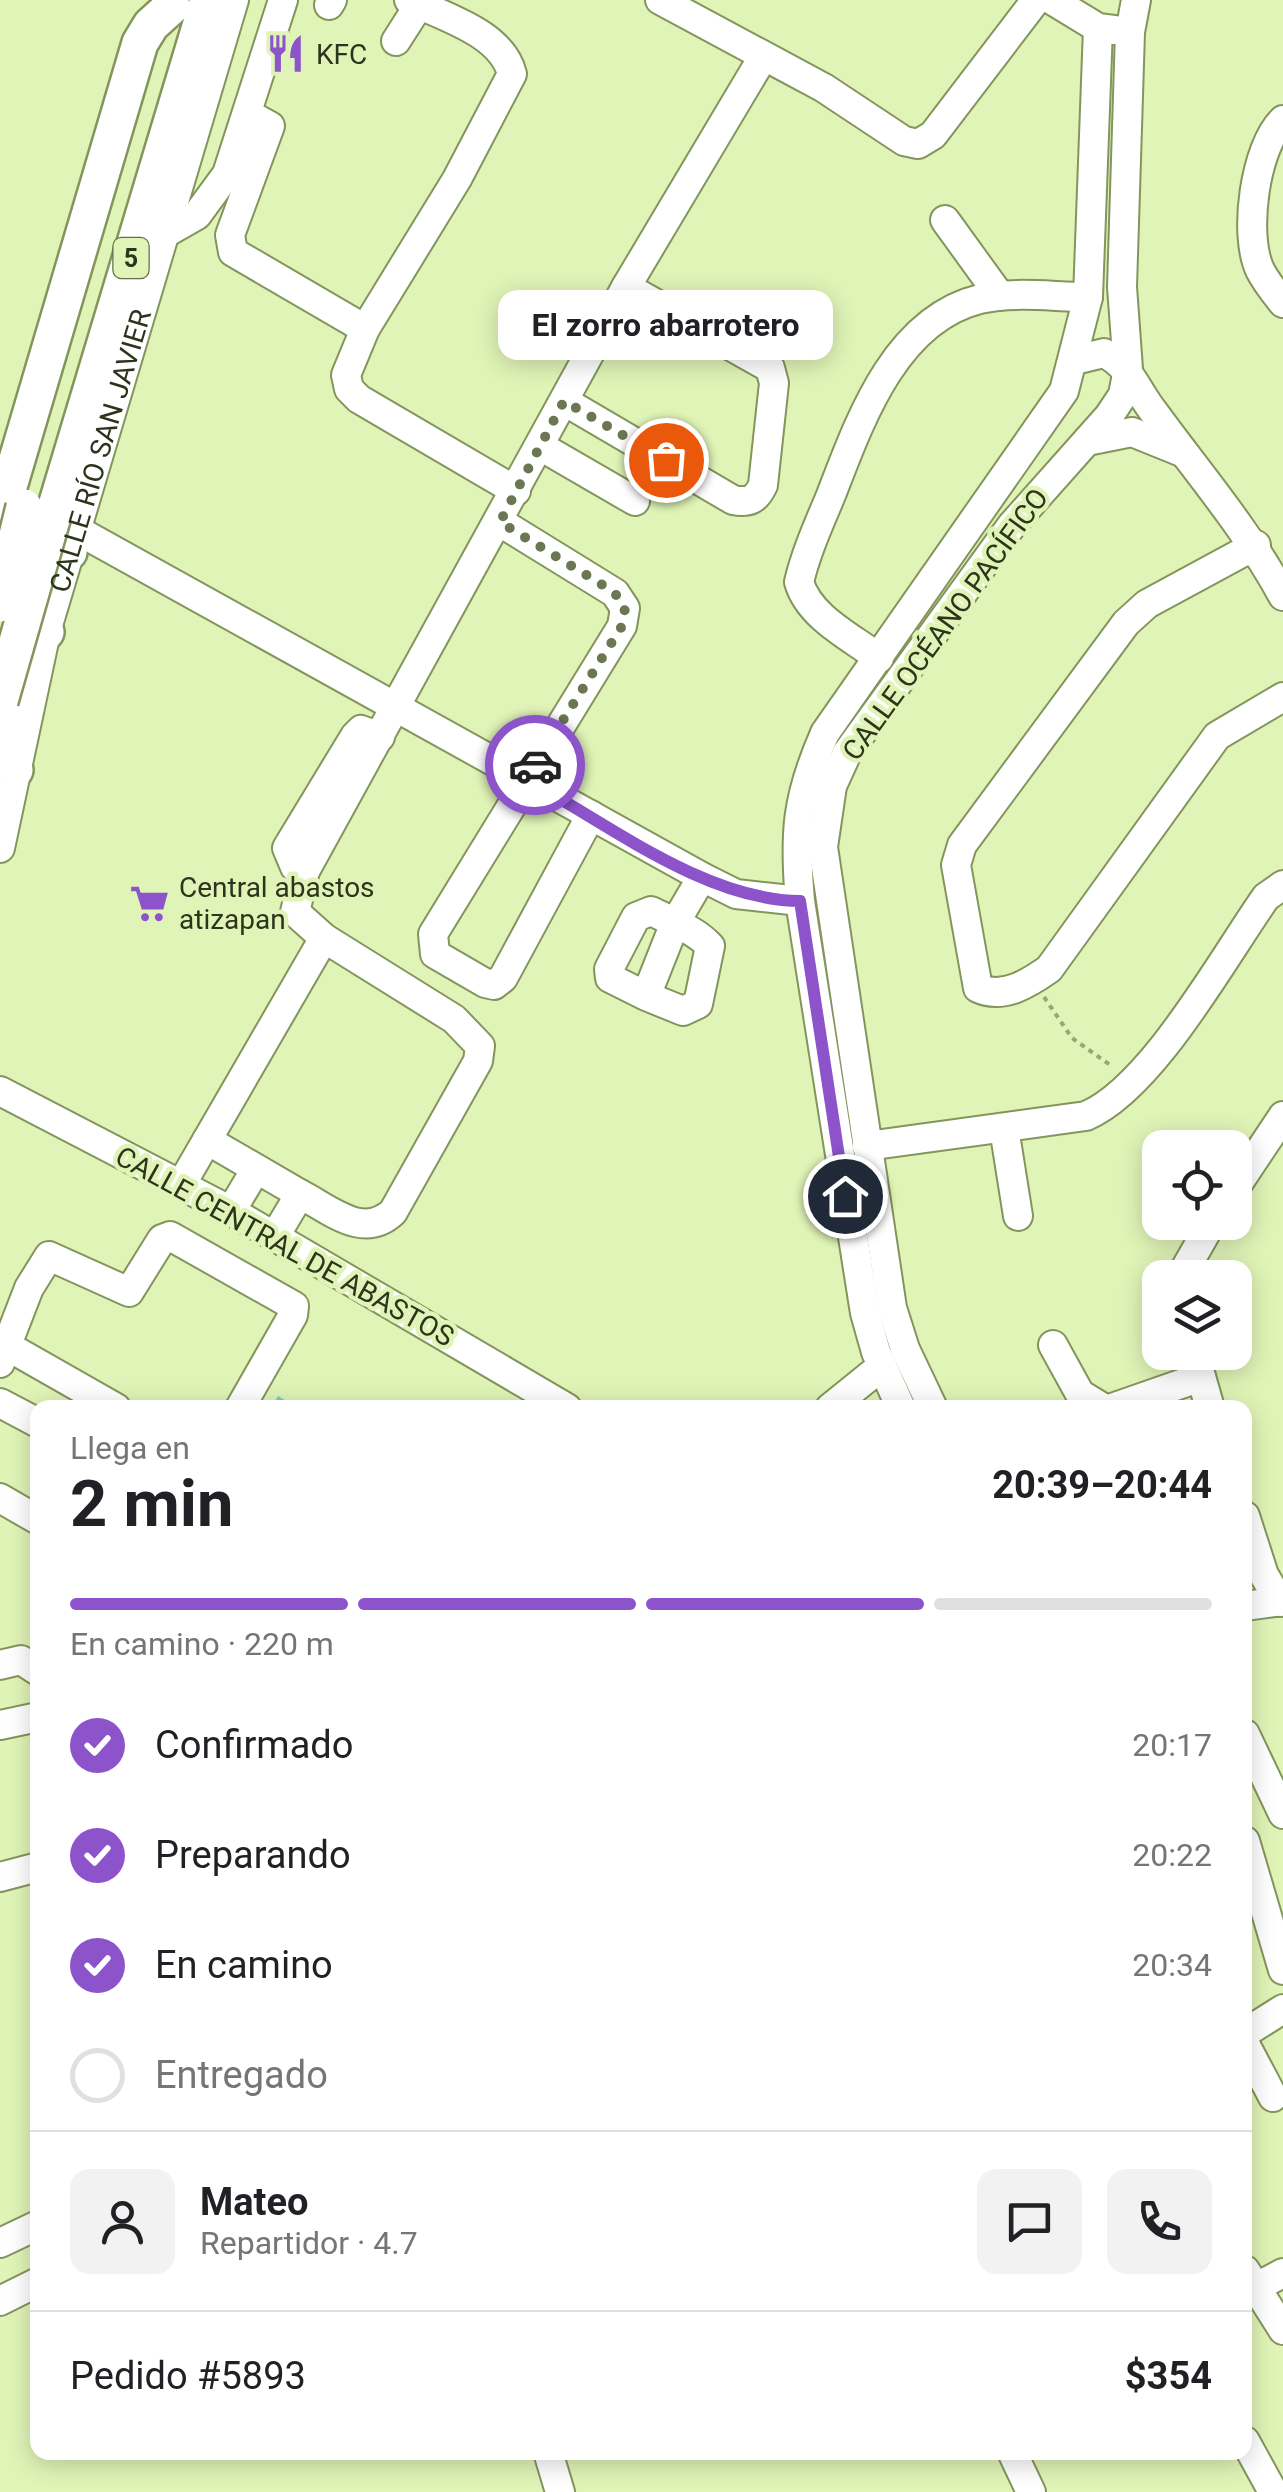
<!DOCTYPE html>
<html lang="es">
<head>
<meta charset="utf-8">
<style>
  body { margin:0; font-family:Roboto,sans-serif; background:#f2f2f2; color:#202124; height:100vh; display:flex; flex-direction:column; font-size:38px; white-space:nowrap }
  * { box-sizing:border-box; margin:0 }
  p { font-size:32px; color:#757577 }
  .icon { flex:none; width:55px; height:55px; fill:none; stroke:currentColor; stroke-width:2; stroke-linecap:round; stroke-linejoin:round }
  .map { position:relative; flex:1; overflow:hidden }
  .details { position:absolute; left:30px; top:1400px; width:1222px; height:1060px; display:flex; flex-direction:column; background:#fff; border-radius:20px; box-shadow:0 5px 25px #0003 }
  .details>* { flex:none }
  .fabs { position:absolute; left:1142px; top:1130px; display:grid; gap:20px }
  .fabs a { display:grid; place-items:center; width:110px; height:110px; border-radius:20px; background:#fff; box-shadow:0 5px 25px #0003; font-size:50px }
  .pin { position:absolute; display:grid; place-items:center; width:85px; height:85px; color:#fff; margin:-42px; border:5px solid #fff; border-radius:50%; box-shadow:0 2px 10px #0007 }
  .courier { position:absolute; display:grid; place-items:center; width:100px; height:100px; margin:-50px; border:8px solid #8c53cb; border-radius:50%; background:#fff; color:#222; box-shadow:0 2px 12px #0007 }
  .bubble { position:absolute; height:70px; border-radius:20px; background:#fff; box-shadow:0 5px 25px #0003; font-size:32px; font-weight:700; line-height:70px; text-align:center }
  .head em { font-style:normal; font-weight:700 }
  .head div { display:flex; flex-direction:column-reverse }
  .head { display:flex; align-items:center; justify-content:space-between; height:170px; padding:0 40px }
  h1 { font-size:65px; font-weight:700; line-height:75px }
  .bar { display:grid; grid-template-columns:repeat(4,1fr); gap:15px 10px; align-content:center; height:120px; padding:0 40px }
  .bar i { height:12px; border-radius:8px; background:#e0e0e0 }
  .bar .selected { background:#8c53cb }
  .bar p { grid-column:span 4 }
  .line { display:flex; align-items:center; gap:25px; padding:0 40px; border-top:2px solid #e0e0e0 }
  .line div { flex:1 }
  .round { display:grid; place-items:center; flex:none; width:105px; height:105px; border-radius:20px; background:#f2f2f2 }
  ol { padding:0 40px; list-style:none }
  li { display:flex; align-items:center; gap:30px; height:110px }
  li p { margin-inline-start:auto }
  li .icon { padding:10px; border-radius:50%; background:#8c53cb; color:#fff; stroke-width:4 }
  li:last-child { color:#757577 }
  li i { width:55px; height:55px; border:5px solid #e0e0e0; border-radius:50% }
  .map>svg:first-child { display:block }
  .building { fill:#7dcec1; filter:url(#shadow) }
  .lines { fill:none; stroke-linecap:round; stroke-linejoin:round }
  .minor-casing { stroke:#83955c; stroke-width:32 }
  .major-casing { stroke:#83955c; stroke-width:40 }
  .path { stroke:#97a678; stroke-width:4; stroke-dasharray:5 5; stroke-linecap:butt }
  .minor { stroke:#fff; stroke-width:28 }
  .major { stroke:#fff; stroke-width:35 }
  .major-bridge-casing { stroke:#83955c; stroke-width:40; stroke-linecap:butt }
  .major-bridge { stroke:#fff; stroke-width:35 }
  .done { stroke:#6b7752; stroke-width:10; stroke-dasharray:0 18 }
  .route { stroke:#8c53cb; stroke-width:12 }
  .labels { text-anchor:middle; stroke-width:9; stroke-linejoin:round; paint-order:stroke }
  .shield { fill:#e0f4b7; stroke:#626e4a; stroke-width:2.5 }
  .shield-label { font-size:25px; font-weight:bold; fill:#2c341c }
  .poi-label { font-size:28px; fill:#2c341c; stroke:#e0f4b7; text-anchor:start }
  .street-label { font-size:28px; fill:#2c341c; stroke:#e0f4b7 }
</style>
</head>
<body>
<div class="map">
<svg width="1283" height="2492" viewBox="0 0 1283 2492">
  <defs>
    <filter id="shadow"><feDropShadow dx="6" dy="10" stdDeviation="0" flood-color="#0004"/></filter>
  </defs>
  <rect width="100%" height="100%" fill="#e0f4b7"/>
  <path class="building" d="M 278,1396 L 298,1408 L 271,1408 Z"/>
  <g class="lines">
    <defs>
      <g id="minor">
        <path d="M 409,0 C 444,17 502,33 512,74 L 457,179 L 365,329 L 346,375 L 349,389 L 359,399 L 516,491"/>
        <path d="M 660,0 L 824,88 L 904,141 L 918,144 L 933,135 L 1036,0"/>
        <path d="M 1052,0 L 1098,28 L 1114,30"/>
        <path d="M 329,5 L 332,0"/>
        <path d="M 396,41 L 419,5"/>
        <path d="M 248,114 L 270,126 L 230,235 L 233,252 L 365,329"/>
        <path d="M 1283,120 C 1255,147 1243,234 1260,270 C 1266,282 1275,293 1283,303"/>
        <path d="M 945,220 L 1000,296"/>
        <path d="M 162,235 L 197,215 L 227,174 L 283,0"/>
        <path d="M 1075,360 L 1104,353 C 1130,366 1136,389 1153,411 C 1198,473 1246,528 1283,596"/>
        <path d="M 564,401 L 733,500 C 749,503 756,500 763,485 L 774,383 L 770,368 L 626,287"/>
        <path d="M 1087,441 L 1132,432 L 1184,453"/>
        <path d="M 540,446 L 635,501"/>
        <path d="M 500,522 L 615,593 L 625,608 L 622,626 L 433,934 L 435,954 L 485,983 L 494,985 L 503,978 L 591,815"/>
        <path d="M 75,529 L 702,877 L 736,894 L 800,901"/>
        <path d="M 1256,545 L 1147,604 L 1126,623 L 962,845 L 956,865 L 978,988 C 1003,1000 1029,983 1049,969 L 1217,736 L 1283,697"/>
        <path d="M 879,658 C 851,637 809,617 799,582 C 806,552 819,524 831,495 C 859,423 894,320 980,299 C 1014,291 1053,297 1088,297"/>
        <path id="s1" d="M 0,848 L 46,632 L 234,0"/>
        <path d="M 305,871 L 295,867 L 287,848 L 355,736 L 361,730 L 380,737"/>
        <path d="M 324,938 L 295,912 L 305,871 L 626,287 L 763,57"/>
        <path d="M 646,996 L 610,978 L 609,969 L 636,917 L 651,911 C 671,921 695,930 710,946 L 698,1004 L 683,1011 L 646,996 L 675,923 L 702,877"/>
        <path d="M 0,1091 L 231,1211 L 567,1408"/>
        <path d="M 1004,1128 L 1018,1216"/>
        <path d="M 207,1140 L 300,1194"/>
        <path d="M 867,1146 L 1086,1116 C 1152,1088 1223,958 1266,897 L 1283,885"/>
        <path d="M 181,1185 L 324,938 L 454,1019 L 480,1046 L 478,1061 L 393,1212 C 363,1240 331,1210 300,1194 L 275,1236"/>
        <path d="M 1235,1188 L 1283,1116"/>
        <path d="M 231,1211 L 256,1169"/>
        <path d="M 1180,1278 L 1212,1222"/>
        <path d="M 0,1342 L 116,1408"/>
        <path d="M 1053,1345 L 1080,1394 L 1103,1408"/>
        <path d="M 1194,1352 L 1210,1408"/>
        <path d="M 0,1363 L 29,1288 L 49,1256 L 129,1292 L 162,1239 L 170,1236 L 294,1306 L 293,1315 L 240,1408"/>
        <path d="M 0,1403 L 38,1423"/>
        <path d="M 830,1408 L 882,1366"/>
        <path d="M 901,1408 L 876,1352 L 865,1313 L 800,901 C 794,832 797,797 825,733 L 1064,391 L 1088,297 L 1098,28"/>
        <path d="M 933,1408 L 905,1349 L 892,1308 L 823,847 L 832,786 L 847,753 L 1012,525 L 1109,416 L 1123,395 L 1128,369 L 1122,287 L 1130,32 L 1136,0"/>
        <path d="M 1112,1408 L 1201,1377"/>
        <path d="M 0,1498 L 38,1520"/>
        <path d="M 1245,1516 L 1264,1575 L 1280,1602"/>
        <path d="M 1245,1606 L 1283,1601"/>
        <path d="M 0,1665 L 21,1660 L 38,1671"/>
        <path d="M 0,1725 L 38,1717"/>
        <path d="M 1245,1734 L 1283,1814"/>
        <path d="M 1245,1841 L 1283,1970"/>
        <path d="M 0,1877 L 38,1867"/>
        <path d="M 1245,2033 L 1283,2009"/>
        <path d="M 1245,2044 L 1273,2097"/>
        <path d="M 0,2243 L 38,2225"/>
        <path d="M 1245,2270 L 1283,2330"/>
        <path d="M 1245,2293 L 1283,2273"/>
        <path d="M 0,2301 L 38,2282"/>
        <path d="M 1245,2441 L 1273,2492"/>
        <path d="M 548,2452 L 560,2492"/>
        <path d="M 1012,2452 L 1031,2492"/>
      </g>
      <g id="major">
        <path d="M 53,516 L 208,0"/>
        <path d="M 0,517 L 140,43 L 151,25 L 172,6"/>
        <path d="M 14,561 C 35,574 51,567 69,552"/>
        <path d="M 0,665 L 46,632"/>
        <path d="M 0,714 L 15,770"/>
      </g>
    </defs>
    <use href="#minor" class="minor-casing"/>
    <use href="#major" class="major-casing"/>
    <path class="path" d="M 1044,997 L 1072,1038 L 1113,1067"/>
    <use href="#minor" class="minor"/>
    <use href="#major" class="major"/>
    <defs>
      <g id="major-bridge">
        <path d="M 0,604 L 24,507"/>
        <path d="M 0,701 L 53,516"/>
      </g>
    </defs>
    <use href="#major-bridge" class="major-bridge-casing"/>
    <use href="#major-bridge" class="major-bridge"/>
  </g>
  <g class="lines">
    <path class="done" d="M 535,765 L 622,626 L 625,608 L 614,592 L 500,522 L 564,401 L 666,460"/>
    <path class="route" d="M 535,765 L 526,779 C 608,824 705,900 800,901 L 845,1196"/>
  </g>
  <defs>
    <symbol id="restaurant-bare" viewBox="-9 -9 18 18"><path d="M-5-6h1v4h1v-4h1v4h1v-4h1v5L-1.5 .5V6h-2V.5L-5-1ZM5-6V6H3V1.5H1.5Q1.5-4 5-6Z" fill="#8c53cb" stroke="#e0f4b7" stroke-width="2.5" paint-order="stroke"/></symbol>
    <symbol id="supermarket-bare" viewBox="-9 -9 18 18"><path d="M-6-5.5h2.5l.6 2H6L4.5 2H-2.5L-4.4-4H-6ZM-1.5 3.2a1.3 1.3 0 1 0 .1 0ZM3 3.2a1.3 1.3 0 1 0 .1 0Z" fill="#8c53cb" stroke="#e0f4b7" stroke-width="2.5" paint-order="stroke"/></symbol>
  </defs>
  <g fill-rule="evenodd">
    <use href="#restaurant-bare" x="258" y="26" width="55" height="55"/>
    <use href="#supermarket-bare" x="122" y="876" width="55" height="55"/>
  </g>
  <g class="labels">
    <rect class="shield" x="113.5" y="238" width="35" height="40" rx="8"/>
    <g class="shield-label">
      <text x="131" y="267">5</text>
    </g>
    <g class="poi-label">
      <text x="316" y="64">KFC</text>
      <text x="179" y="897">Central abastos<tspan x="179" dy="32">atizapan</tspan></text>
    </g>
    <g class="street-label">
      <text dy="10" stroke="none"><textPath href="#s1" startOffset="410">CALLE RÍO SAN JAVIER</textPath></text>
      <text transform="translate(945 624) rotate(-54)" y="10">CALLE OCÉANO PACÍFICO</text>
      <text transform="translate(285 1246) rotate(29)" y="10">CALLE CENTRAL DE ABASTOS</text>
    </g>
  </g>
</svg>
<div class="fabs">
<a><svg class="icon" aria-label="locate" viewBox="0 0 24 24"><circle cx="12" cy="12" r="6"/><path d="M12 2v4M12 18v4M2 12h4M18 12h4"/></svg></a>
<a><svg class="icon" aria-label="layers" viewBox="0 0 24 24"><path d="M12 4l9 5-9 5-9-5zM3 14l9 5 9-5"/></svg></a>
</div>
<div class="pin" style="left:666px;top:460px;background:#ea580c"><svg class="icon" aria-label="bag" viewBox="0 0 24 24"><path d="M5 8h14l-1 12H6zM9 8a3 3 0 0 1 6 0"/></svg></div>
<div class="pin" style="left:845px;top:1196px;background:#1f2937"><svg class="icon" aria-label="home" viewBox="0 0 24 24"><path d="M3 11l9-7 9 7M6 9v11h12V9"/></svg></div>
<div class="courier" style="left:535px;top:765px"><svg class="icon" aria-label="car" viewBox="0 0 24 24"><path d="M5 17H2v-5l4-1 3-4h7l3 4 3 1v5h-3M9 17h6M6 11h13"/><circle cx="7" cy="17" r="2"/><circle cx="17" cy="17" r="2"/></svg></div>
<div class="bubble" style="left:498px;top:290px;width:335px">El zorro abarrotero</div>
<section class="details">
<div class="head"><div><h1>2 min</h1><p>Llega en</p></div><em>20:39–20:44</em></div>
<div class="bar"><i class="selected"></i><i class="selected"></i><i class="selected"></i><i></i><p>En camino · 220 m</p></div>
<ol>
<li><svg class="icon" aria-label="check" viewBox="0 0 24 24"><path d="M5 12l5 5 9-10"/></svg>Confirmado<p>20:17</p></li>
<li><svg class="icon" aria-label="check" viewBox="0 0 24 24"><path d="M5 12l5 5 9-10"/></svg>Preparando<p>20:22</p></li>
<li><svg class="icon" aria-label="check" viewBox="0 0 24 24"><path d="M5 12l5 5 9-10"/></svg>En camino<p>20:34</p></li>
<li><i></i>Entregado</li>
</ol>
<div class="line" style="height:180px"><a class="round"><svg class="icon" aria-label="person" viewBox="0 0 24 24"><circle cx="12" cy="8" r="4"/><path d="M4 21q1-7 8-7t8 7"/></svg></a><div><b>Mateo</b><p>Repartidor · 4.7</p></div><a class="round"><svg class="icon" aria-label="chat" viewBox="0 0 24 24"><path d="M4 5h16v11H9l-5 4z"/></svg></a><a class="round"><svg class="icon" aria-label="phone" viewBox="0 0 24 24"><path d="M5 4h4l2 5-3 2q2 4 5 5l2-3 5 2v4C11 20 4 13 5 4z"/></svg></a></div>
<div class="line" style="height:130px"><div>Pedido #5893</div><b>$354</b></div>
</section>
</div>
</body>
</html>
